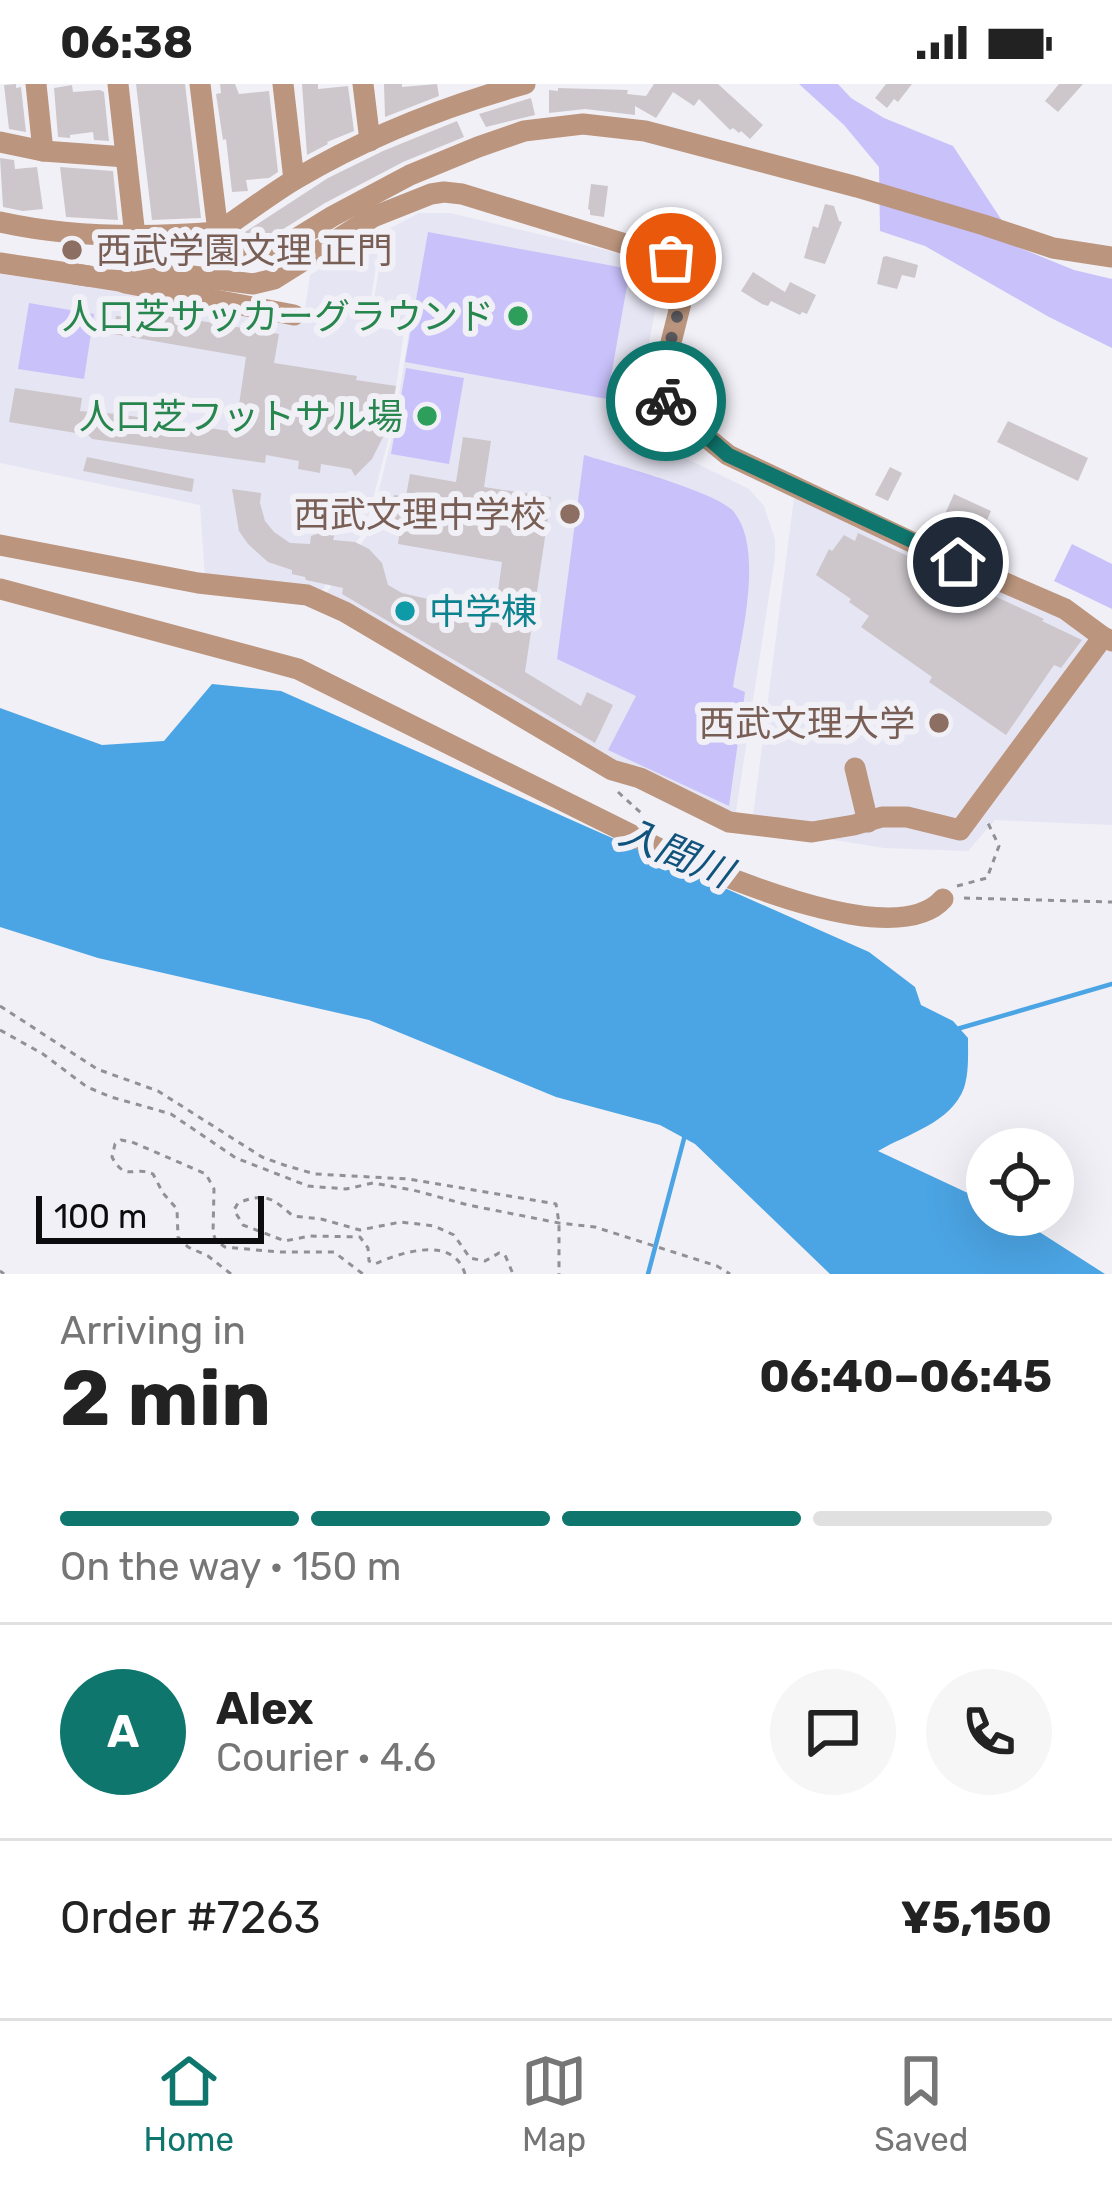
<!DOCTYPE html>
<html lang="en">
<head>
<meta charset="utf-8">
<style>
  body { margin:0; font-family:Rubik,"Noto Sans JP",sans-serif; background:#f6f6f6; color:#222; height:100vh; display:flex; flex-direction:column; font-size:45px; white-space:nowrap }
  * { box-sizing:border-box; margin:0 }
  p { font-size:39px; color:#767676 }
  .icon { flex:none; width:66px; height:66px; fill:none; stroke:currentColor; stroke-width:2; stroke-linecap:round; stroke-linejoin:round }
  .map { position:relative; height:1190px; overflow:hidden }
  .details { display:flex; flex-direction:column; background:#fff; flex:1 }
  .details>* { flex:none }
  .buttons { position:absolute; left:966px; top:1044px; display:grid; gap:24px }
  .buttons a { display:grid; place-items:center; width:108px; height:108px; border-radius:50%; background:#fff; box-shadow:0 12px 48px #0002; font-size:60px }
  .scale { position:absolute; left:36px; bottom:30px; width:228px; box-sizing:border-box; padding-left:12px; border:6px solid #0c0b0e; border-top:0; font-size:33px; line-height:42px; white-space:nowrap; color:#0c0b0e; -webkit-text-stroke:9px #f1f0f7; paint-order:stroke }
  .pin { position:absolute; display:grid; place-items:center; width:102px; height:102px; color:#fff; margin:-51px; border:6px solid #fff; border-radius:50%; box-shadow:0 3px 12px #0007 }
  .courier { position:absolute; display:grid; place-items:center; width:120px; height:120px; margin:-60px; border:9px solid #0f766e; border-radius:50%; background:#fff; color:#222; box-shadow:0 3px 15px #0007 }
  .overview em { font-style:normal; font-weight:700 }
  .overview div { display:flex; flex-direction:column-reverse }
  .overview { display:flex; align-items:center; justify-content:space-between; height:204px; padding:0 60px }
  h1 { font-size:78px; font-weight:700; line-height:90px }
  .bar { display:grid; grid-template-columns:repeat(4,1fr); gap:18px 12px; align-content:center; height:144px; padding:0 60px }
  .bar i { height:15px; border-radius:9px; background:#e0e0e0 }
  .bar .current { background:#0f766e }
  .bar p { grid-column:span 4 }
  .line { display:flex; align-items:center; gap:30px; padding:0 60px; border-top:3px solid #e0e0e0 }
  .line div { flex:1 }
  .round { display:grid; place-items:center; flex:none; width:126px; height:126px; border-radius:63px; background:#f6f6f6 }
  .status { display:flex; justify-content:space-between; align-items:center; height:84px; padding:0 60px; background:#fff; direction:ltr }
  .status svg { height:33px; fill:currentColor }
  .tab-bar { display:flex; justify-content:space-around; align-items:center; height:168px; border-top:3px solid #e0e0e0; background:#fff; font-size:33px; color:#767676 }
  .tab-bar a { display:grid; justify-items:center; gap:6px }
  .tab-bar .current { color:#0f766e }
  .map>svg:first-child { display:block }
  .built { fill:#e6e5f3 }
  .green { fill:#c9c1fa }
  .water { fill:#4ba4e3 }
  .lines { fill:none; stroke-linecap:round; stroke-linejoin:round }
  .stream { stroke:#4ba4e3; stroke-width:4.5 }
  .building { fill:#cdc7cb }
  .path { stroke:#919095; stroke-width:3; stroke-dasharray:6 6; stroke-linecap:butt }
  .minor { stroke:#bb957d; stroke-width:21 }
  .done { stroke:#5c5b60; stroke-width:12; stroke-dasharray:0 21.6 }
  .route { stroke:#0f766e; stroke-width:15 }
  .education-dot { fill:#8d6e63; stroke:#f1f0f7; stroke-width:4.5 }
  .leisure-dot { fill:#2e9e5b; stroke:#f1f0f7; stroke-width:4.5 }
  .culture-dot { fill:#0f9aa8; stroke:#f1f0f7; stroke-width:4.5 }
  .labels { text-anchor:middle; stroke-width:12; stroke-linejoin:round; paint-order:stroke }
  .education-label { font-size:36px; fill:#785e54; stroke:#f1f0f7; text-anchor:end }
  .leisure-label { font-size:36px; fill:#27864d; stroke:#f1f0f7; text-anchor:end }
  .culture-label { font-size:36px; fill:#0d838f; stroke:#f1f0f7; text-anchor:start }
  .water-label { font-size:39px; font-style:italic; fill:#10537d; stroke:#f1f0f7 }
</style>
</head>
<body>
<div class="status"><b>06:38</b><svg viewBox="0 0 49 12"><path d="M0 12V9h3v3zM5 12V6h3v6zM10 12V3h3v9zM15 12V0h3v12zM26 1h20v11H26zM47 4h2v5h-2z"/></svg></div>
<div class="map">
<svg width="1112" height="1190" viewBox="0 0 1112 1190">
  <rect width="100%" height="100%" fill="#f1f0f7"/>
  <g class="built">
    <path d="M 419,129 L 450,129 L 664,180 L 632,348 L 749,405 L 764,422 L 775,455 L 775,473 L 735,734 L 595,669 L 325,511 L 368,450 L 393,349 L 410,241 L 371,234 L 385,147 Z"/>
    <path d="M 381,148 L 367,242 L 404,248 L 389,353 L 365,446 L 320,509 L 205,494 L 200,421 L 0,379 L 0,190 L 103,204 L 303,238 L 310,191 Z"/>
    <path d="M 794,414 L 1083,529 L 1112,546 L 1112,741 L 995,736 L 968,767 L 884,764 L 834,756 L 753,732 Z"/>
  </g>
  <g class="green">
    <path d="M 799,0 L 838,0 L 851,14 L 884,34 L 953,62 L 1020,164 L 1074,186 L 1112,195 L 1112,264 L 1049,233 L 925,162 L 880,147 L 879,83 L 844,41 Z"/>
    <path d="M 428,148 L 630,185 L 607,315 L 405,278 Z"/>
    <path d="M 29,219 L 94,230 L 84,295 L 18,285 Z"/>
    <path d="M 406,284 L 464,294 L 449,380 L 391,370 Z"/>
    <path d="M 584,371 C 613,380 718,408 734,428 C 765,467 740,557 733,603 L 745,608 L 729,722 L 608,666 L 636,612 L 557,575 Z"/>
    <path d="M 1072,460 L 1112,480 L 1112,525 L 1054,497 Z"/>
  </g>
  <path class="water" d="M 212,600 L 281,607 L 869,868 L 915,903 L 921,921 L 953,937 L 968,954 C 968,970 969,989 964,1004 C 951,1039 907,1050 878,1067 L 987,1118 L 987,1131 L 1013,1131 L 1105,1190 L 830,1190 L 695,1060 L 660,1041 L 556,1013 L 369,936 L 98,874 L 0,843 L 0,624 L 102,661 L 164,657 Z"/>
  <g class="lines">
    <g class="stream">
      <path d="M 957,945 L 1112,900"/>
      <path d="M 648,1190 L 685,1051"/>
    </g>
  </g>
  <g class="building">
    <path d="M 16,0 L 16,4 L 21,3 L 26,48 L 9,45 L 4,1 Z"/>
    <path d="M 136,0 L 185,0 L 201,134 L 152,136 Z"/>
    <path d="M 220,0 L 235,0 L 239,10 L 269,7 L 278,88 L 269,94 L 246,96 L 248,107 L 232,108 L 226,55 L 223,56 L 216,10 L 221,9 Z"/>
    <path d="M 302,0 L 318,0 L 318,5 L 348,2 L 354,47 L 327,58 L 328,60 L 307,71 Z"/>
    <path d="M 384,0 L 402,0 L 402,3 L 437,0 L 439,12 L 385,33 Z"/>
    <path d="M 654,0 L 718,0 L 763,41 L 750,55 L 741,47 L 739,49 L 733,44 L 730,46 L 699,15 L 694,22 L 673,8 L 656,34 L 635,22 L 635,31 L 585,25 L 549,29 L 549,6 L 558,7 L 558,4 L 628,6 L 627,10 L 646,12 Z"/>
    <path d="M 886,0 L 912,0 L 898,18 L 894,15 L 887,24 L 875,14 Z"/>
    <path d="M 1059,0 L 1083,0 L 1058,28 L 1045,17 Z"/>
    <path d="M 72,1 L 73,8 L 100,6 L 104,8 L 109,57 L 94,56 L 93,48 L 70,51 L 70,54 L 58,53 L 54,4 Z"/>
    <path d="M 531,14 L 535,31 L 486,43 L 479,30 Z"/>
    <path d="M 457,37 L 464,53 L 403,78 L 325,119 L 264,157 L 248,152 L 245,148 L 328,94 L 383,67 Z"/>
    <path d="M 0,74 L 14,76 L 15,85 L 37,83 L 43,125 L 23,127 L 3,123 Z"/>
    <path d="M 60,83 L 113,87 L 118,136 L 66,133 Z"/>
    <path d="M 591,100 L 608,102 L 604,133 L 590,131 L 590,126 L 588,125 Z"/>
    <path d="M 825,120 L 834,122 L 839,137 L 842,138 L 825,180 L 804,174 L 813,142 L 818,144 Z"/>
    <path d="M 886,172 L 918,181 L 915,194 L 902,191 L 897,205 L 877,200 L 883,173 Z"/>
    <path d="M 753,188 L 785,208 L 790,198 L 816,211 L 807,230 L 802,228 L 800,231 L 771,217 L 768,222 L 762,220 L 741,207 Z"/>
    <path d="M 136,226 L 279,250 L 274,279 L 357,292 L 356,296 L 396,302 L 389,341 L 372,375 L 355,392 L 351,385 L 321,380 L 320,389 L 298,385 L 299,377 L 266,371 L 265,379 L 92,355 L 88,351 L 9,338 L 15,304 L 82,314 L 80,327 L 118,330 L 235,348 L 246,273 L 113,250 L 116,232 L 134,233 Z"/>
    <path d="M 1008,337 L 1088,374 L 1078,397 L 997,358 Z"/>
    <path d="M 463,353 L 491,357 L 484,403 L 551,413 L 525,588 L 581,622 L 587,608 L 613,621 L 595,659 L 342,510 L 343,504 L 306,496 L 305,493 L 292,490 L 292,486 L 268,478 L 248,460 L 239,447 L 232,405 L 261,409 L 260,419 L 265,437 L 274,448 L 290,459 L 310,460 L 311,452 L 337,442 L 333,456 L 355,458 L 369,465 L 382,479 L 388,501 L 402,509 L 432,516 L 460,540 L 463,525 L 495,530 L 502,478 L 398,460 L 401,438 L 390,436 L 394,411 L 406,412 L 410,390 L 456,398 Z"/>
    <path d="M 87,373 L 194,395 L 192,408 L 83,387 Z"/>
    <path d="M 890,383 L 902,389 L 888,417 L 875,411 Z"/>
    <path d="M 954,410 L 991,427 L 981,449 L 945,430 Z"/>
    <path d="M 858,449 L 1044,535 L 1042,537 L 1082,556 L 1061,584 L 1054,581 L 1006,651 L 929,598 L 932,593 L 861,543 L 869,532 L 849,518 L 851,515 L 816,491 L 829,465 L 832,467 L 844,451 L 855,457 Z"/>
  </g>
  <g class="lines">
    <g class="path">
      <path d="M 618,708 L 651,738"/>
      <path d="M 957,802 L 987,794 L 999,762 L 987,737"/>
      <path d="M 964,814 L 1112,818"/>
      <path d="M 0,922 L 97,985 L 158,1007 L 262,1073 L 284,1081 L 315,1090 L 408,1095 L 556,1120 L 559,1139 L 559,1190"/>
      <path d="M 0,946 L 43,970 L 87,1003 L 111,1013 L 171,1030 L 236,1074 L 308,1102 L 346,1105 L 373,1099 L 413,1106 L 468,1121 L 559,1139 L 595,1143 L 717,1182 L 730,1190"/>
      <path d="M 0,1187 L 4,1190"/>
      <path d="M 231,1190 L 208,1172 L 188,1163 L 178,1153 L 177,1125 L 163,1109 L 153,1090 C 133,1081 126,1099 112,1073 L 115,1060 L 121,1056 L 132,1058 L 206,1090 L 214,1105 L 213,1149 L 216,1157 L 225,1163 L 278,1168 L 334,1168 L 363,1190"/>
      <path d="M 465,1190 C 454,1151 401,1168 375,1180 L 369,1177 L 368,1164 L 360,1153 L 310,1152 L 285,1157 L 243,1141 L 234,1126 L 238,1119 C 266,1108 272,1114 293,1132 L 321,1135 L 360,1146 L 401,1138 L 434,1142 L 454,1151 L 470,1174 L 485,1177 L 499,1169 L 505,1171 L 513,1190"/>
    </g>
    <g class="minor">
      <path d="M 36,0 L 43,67"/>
      <path d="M 118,0 L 135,152"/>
      <path d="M 200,0 L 218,148 C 243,131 268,112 294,96 C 365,54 445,22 525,0"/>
      <path d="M 283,0 L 294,96"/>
      <path d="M 363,0 L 370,57"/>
      <path d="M 0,58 L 43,67 L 126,73"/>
      <path d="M 0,138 C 72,154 145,154 218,148 L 223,160 L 266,173 L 333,132 L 410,91 L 478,63 L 524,47 L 583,40 L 645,47 L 857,103 L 984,141 L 1053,164 L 1112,173"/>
      <path d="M 0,179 L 88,192"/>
      <path d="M 75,190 L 120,197 L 146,189 L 169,189 L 253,200 L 274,195 L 373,133 L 431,110 L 444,108 L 462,110 L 671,174 L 683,179 L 688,191 L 663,290 L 666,316 L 695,344 L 728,371 L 918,461 L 1065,525 L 1103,553"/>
      <path d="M 125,199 L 294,231"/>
      <path d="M 0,461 L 198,499 L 307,511 L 345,528 L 612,686 L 640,694 L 729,738 L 812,748 L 854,741 L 882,733 L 907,733 L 960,746 L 1103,553 L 1112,557"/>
      <path d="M 0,505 L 298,585 L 662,766 C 717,790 895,869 943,815"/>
      <path d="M 855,684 L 868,738"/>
    </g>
  </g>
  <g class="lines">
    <path class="done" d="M 666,317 L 662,290 L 688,191 L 683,179 L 671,174"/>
    <path class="route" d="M 666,317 L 728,371 L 958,478"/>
  </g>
  <g class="education-dot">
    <circle cx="72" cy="166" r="12"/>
    <circle cx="570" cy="430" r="12"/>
    <circle cx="939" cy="639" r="12"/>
  </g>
  <g class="leisure-dot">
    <circle cx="518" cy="232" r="12"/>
    <circle cx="427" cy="332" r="12"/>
  </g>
  <circle class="culture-dot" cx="405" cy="527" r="12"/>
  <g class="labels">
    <g class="education-label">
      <text x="96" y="179" text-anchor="start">西武学園文理 正門</text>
      <text x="546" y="443">西武文理中学校</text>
      <text x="915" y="652">西武文理大学</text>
    </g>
    <g class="leisure-label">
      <text x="494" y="245">人口芝サッカーグラウンド</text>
      <text x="403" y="345">人口芝フットサル場</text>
    </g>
    <g class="culture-label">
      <text x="429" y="540">中学棟</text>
    </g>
    <g class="water-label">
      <text transform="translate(676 768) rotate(23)" y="14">入間川</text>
    </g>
  </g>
</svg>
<div class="buttons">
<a><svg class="icon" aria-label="locate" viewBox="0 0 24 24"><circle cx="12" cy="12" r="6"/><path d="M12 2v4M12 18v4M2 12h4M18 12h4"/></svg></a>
</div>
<div class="scale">100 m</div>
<div class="pin" style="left:671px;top:174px;background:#ea580c"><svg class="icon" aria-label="bag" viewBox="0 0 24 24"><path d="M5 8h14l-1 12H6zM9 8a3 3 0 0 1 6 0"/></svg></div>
<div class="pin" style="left:958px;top:478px;background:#1f2937"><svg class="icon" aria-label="home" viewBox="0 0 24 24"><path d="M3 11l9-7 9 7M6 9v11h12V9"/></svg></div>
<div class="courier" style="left:666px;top:317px"><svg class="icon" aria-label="bike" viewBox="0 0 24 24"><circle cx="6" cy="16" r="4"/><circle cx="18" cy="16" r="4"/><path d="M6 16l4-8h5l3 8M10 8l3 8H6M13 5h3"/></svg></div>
</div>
<section class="details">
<div class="overview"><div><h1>2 min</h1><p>Arriving in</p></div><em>06:40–06:45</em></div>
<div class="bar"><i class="current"></i><i class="current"></i><i class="current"></i><i></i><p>On the way · 150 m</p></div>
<div class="line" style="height:216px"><b class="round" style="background:#0f766e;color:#fff">A</b><div><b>Alex</b><p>Courier · 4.6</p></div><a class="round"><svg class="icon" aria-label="chat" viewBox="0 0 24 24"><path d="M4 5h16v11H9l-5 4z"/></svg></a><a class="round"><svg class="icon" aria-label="phone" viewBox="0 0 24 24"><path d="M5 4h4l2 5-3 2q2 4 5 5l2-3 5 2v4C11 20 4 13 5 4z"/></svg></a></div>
<div class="line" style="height:156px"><div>Order #7263</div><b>¥5,150</b></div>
</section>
<nav class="tab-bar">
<a class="current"><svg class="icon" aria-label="home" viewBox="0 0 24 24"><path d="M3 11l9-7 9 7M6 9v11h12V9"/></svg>Home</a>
<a><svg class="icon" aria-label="map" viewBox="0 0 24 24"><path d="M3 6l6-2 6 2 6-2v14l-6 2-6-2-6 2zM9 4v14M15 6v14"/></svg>Map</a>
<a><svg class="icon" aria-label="saved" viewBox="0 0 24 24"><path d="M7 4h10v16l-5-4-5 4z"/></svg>Saved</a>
</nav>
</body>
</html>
